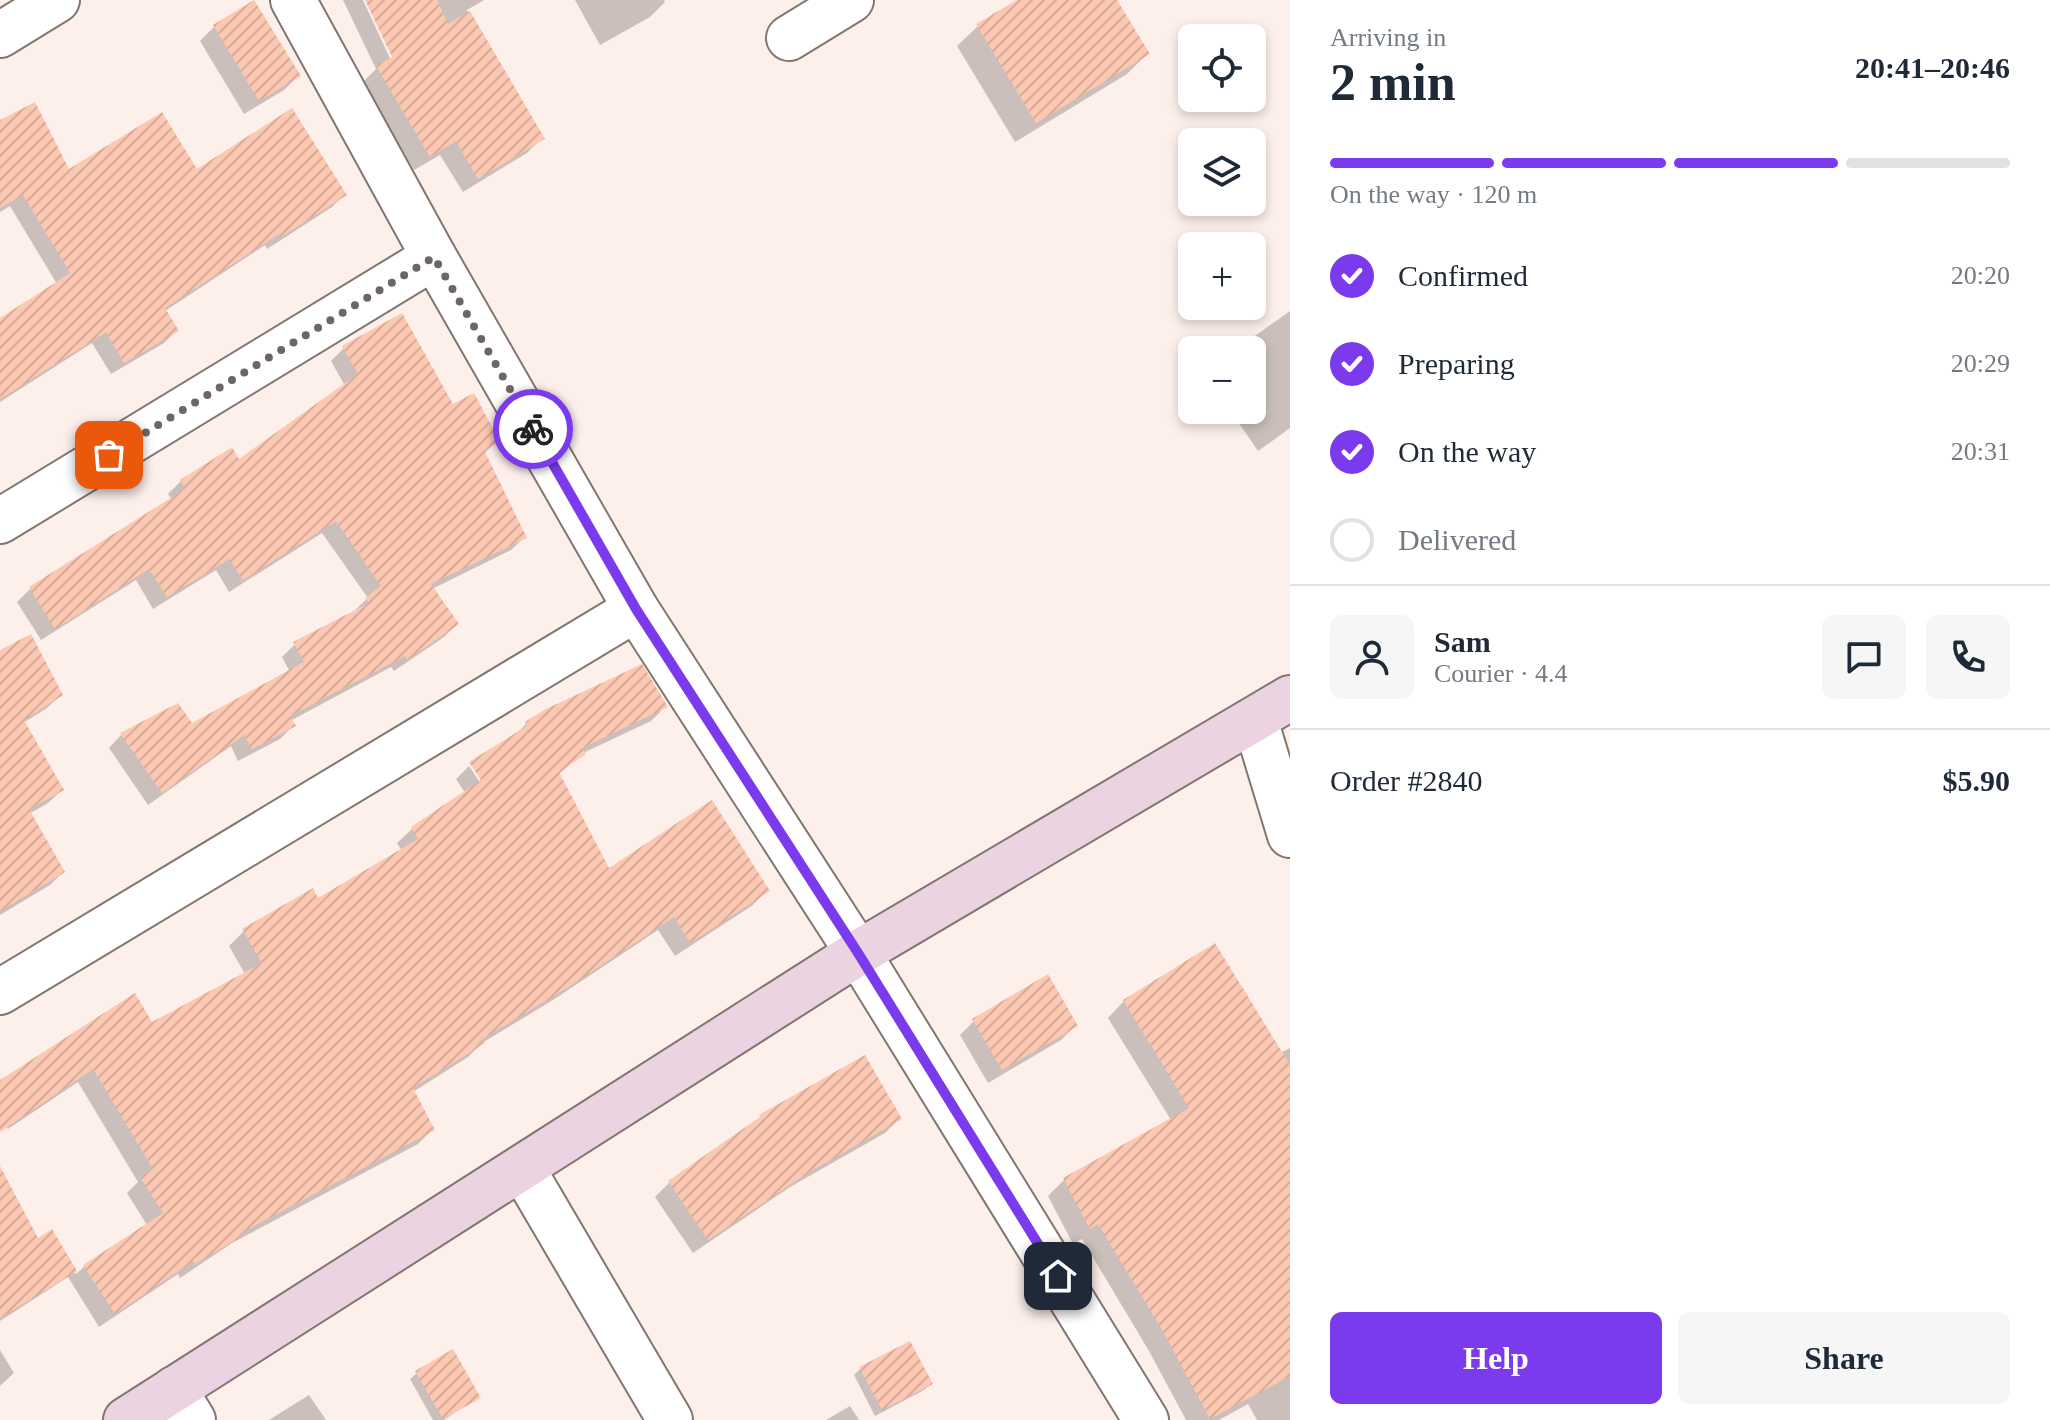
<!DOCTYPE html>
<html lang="en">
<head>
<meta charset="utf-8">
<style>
  body { margin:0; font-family:Georgia,serif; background:#f6f6f7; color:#1f2937; height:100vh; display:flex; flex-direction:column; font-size:30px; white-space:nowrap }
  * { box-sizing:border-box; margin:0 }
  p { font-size:26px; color:#747a83 }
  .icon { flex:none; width:44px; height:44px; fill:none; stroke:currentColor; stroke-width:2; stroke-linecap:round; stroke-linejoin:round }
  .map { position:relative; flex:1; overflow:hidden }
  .details { display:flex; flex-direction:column; background:#fff; width:760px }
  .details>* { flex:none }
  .controls { position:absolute; left:1178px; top:24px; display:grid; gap:16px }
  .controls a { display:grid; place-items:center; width:88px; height:88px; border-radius:12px; background:#fff; box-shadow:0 4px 12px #0003; font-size:40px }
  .pin { position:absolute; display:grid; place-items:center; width:68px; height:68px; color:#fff; margin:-34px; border-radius:16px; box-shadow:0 4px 12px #0006 }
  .courier { position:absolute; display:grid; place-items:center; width:80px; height:80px; margin:-40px; border:6px solid #7c3aed; border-radius:50%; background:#fff; color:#222; box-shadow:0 2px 10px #0007 }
  .summary em { font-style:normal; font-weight:700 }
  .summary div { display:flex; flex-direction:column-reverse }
  .summary { display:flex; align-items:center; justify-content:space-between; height:136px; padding:0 40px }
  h1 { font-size:52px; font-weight:700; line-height:60px }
  .bar { display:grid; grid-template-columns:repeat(4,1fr); gap:12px 8px; align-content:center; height:96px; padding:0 40px }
  .bar i { height:10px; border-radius:6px; background:#e0e1e3 }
  .bar .selected { background:#7c3aed }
  .bar p { grid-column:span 4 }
  .line { display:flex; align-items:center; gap:20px; padding:0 40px; border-top:2px solid #e0e1e3 }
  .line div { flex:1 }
  .round { display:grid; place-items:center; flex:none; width:84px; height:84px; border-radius:12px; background:#f6f6f7 }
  ol { padding:0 40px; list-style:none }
  li { display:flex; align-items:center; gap:24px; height:88px }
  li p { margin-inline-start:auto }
  li .icon { padding:8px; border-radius:50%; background:#7c3aed; color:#fff; stroke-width:4 }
  li:last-child { color:#747a83 }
  li i { width:44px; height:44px; border:4px solid #e0e1e3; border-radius:50% }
  .cta { display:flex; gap:16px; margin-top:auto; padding:16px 40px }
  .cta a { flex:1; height:92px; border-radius:12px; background:#7c3aed; color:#fff; font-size:32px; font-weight:700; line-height:92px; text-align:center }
  .cta a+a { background:#f6f6f7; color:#1f2937 }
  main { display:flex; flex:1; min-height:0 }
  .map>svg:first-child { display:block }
  .shadow { fill:#0003 }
  .building { fill:url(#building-hatch) }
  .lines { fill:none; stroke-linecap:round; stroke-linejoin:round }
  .minor-casing { stroke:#817671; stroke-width:48 }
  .secondary-casing { stroke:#817671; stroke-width:48 }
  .minor { stroke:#fff; stroke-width:44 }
  .secondary { stroke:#ebd3e1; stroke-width:44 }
  .done { stroke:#6e6663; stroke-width:8; stroke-dasharray:0 14.4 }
  .route { stroke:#7c3aed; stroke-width:10 }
</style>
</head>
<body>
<main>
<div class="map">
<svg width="1290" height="1420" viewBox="0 0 1290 1420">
  <defs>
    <pattern id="building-hatch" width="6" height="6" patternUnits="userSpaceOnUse" patternTransform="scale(2)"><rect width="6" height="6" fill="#fdc8b1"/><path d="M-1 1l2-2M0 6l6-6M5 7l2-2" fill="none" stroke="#d9ab98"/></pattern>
  </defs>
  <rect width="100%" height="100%" fill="#fdefea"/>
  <g class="shadow">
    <path d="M 343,0 L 363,0 L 394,67 L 398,65 L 367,0 L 484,0 L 467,10 L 542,138 L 527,153 L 463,192 L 440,155 L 414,170 L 362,83 L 376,69 Z"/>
    <path d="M 575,0 L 664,0 L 665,2 L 650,17 L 600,45 Z"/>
    <path d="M 1021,0 L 1115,0 L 1147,54 L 1127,74 L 1015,142 L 957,46 L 978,26 Z"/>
    <path d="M 254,2 L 298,76 L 284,90 L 244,114 L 200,41 L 214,27 Z"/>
    <path d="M 0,123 L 68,172 L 196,172 L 345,194 L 332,207 L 267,249 L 265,245 L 165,311 L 176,331 L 164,343 L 111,374 L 92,343 L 0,402 L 0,320 L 57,284 L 10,206 L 0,212 Z"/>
    <path d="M 1290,311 L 1290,428 L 1258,451 L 1230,410 L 1252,410 L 1252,350 L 1235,350 Z"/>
    <path d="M 344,348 L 452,407 L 497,441 L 484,454 L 524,538 L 511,550 L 432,589 L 457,624 L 444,637 L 394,671 L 391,667 L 290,721 L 293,726 L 280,739 L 238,761 L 231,746 L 148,805 L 109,748 L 121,735 L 177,706 L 191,726 L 290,672 L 282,657 L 295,644 L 353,612 L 368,598 L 322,533 L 229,592 L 216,570 L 153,609 L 136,580 L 41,640 L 17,602 L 30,589 L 172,500 L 168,494 L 181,481 L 239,462 L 345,386 L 331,361 Z"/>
    <path d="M 0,652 L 61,695 L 47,708 L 23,723 L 62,790 L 48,803 L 29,814 L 63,872 L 50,885 L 0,915 Z"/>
    <path d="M 665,707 L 651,721 L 583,753 L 558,775 L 608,870 L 767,890 L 753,905 L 675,956 L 658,930 L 553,1000 L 482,1043 L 468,1057 L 413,1092 L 433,1129 L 418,1144 L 232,1243 L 180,1278 L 178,1274 L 99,1327 L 68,1277 L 0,1321 L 0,1170 L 37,1240 L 51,1232 L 76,1274 L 85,1266 L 147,1225 L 127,1193 L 138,1182 L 78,1082 L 8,1129 L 0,1117 L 0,1083 L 152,1025 L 245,974 L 229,946 L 244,931 L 318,900 L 402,851 L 397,843 L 412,829 L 465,793 L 456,779 L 469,766 L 485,790 L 488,788 L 473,765 L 470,765 L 511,739 L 526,724 Z"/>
    <path d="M 1214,945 L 1280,1053 L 1290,1048 L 1290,1420 L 1257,1420 L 1248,1404 L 1219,1420 L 1186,1420 L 1149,1351 L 1082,1239 L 1073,1244 L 1048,1196 L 1064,1180 L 1171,1120 L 1108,1018 L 1124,1001 Z"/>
    <path d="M 974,1021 L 1075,1026 L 1061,1040 L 988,1083 L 960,1035 Z"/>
    <path d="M 899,1119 L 885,1133 L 790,1187 L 693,1253 L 655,1197 L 669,1183 Z"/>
    <path d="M 0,1350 L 14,1373 L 0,1386 Z"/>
    <path d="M 860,1369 L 931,1384 L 924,1390 L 875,1416 L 854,1375 Z"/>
    <path d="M 417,1373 L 478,1397 L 444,1420 L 433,1420 L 410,1379 Z"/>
    <path d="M 309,1395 L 326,1420 L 269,1420 Z"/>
    <path d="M 850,1406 L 859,1420 L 826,1420 Z"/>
  </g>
  <g class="building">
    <path d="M 254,0 L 301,76 L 259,101 L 213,25 Z"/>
    <path d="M 365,0 L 437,0 L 448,24 L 470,11 L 545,139 L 478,179 L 456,141 L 430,157 L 376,66 L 392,57 Z"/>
    <path d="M 1017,0 L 1117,0 L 1150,54 L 1036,123 L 976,24 Z"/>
    <path d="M 35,102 L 69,169 L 162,112 L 197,169 L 292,108 L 347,195 L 281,237 L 279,234 L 165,308 L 179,331 L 124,363 L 106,332 L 0,399 L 0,318 L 70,273 L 23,195 L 0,208 L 0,120 Z"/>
    <path d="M 402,313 L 453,404 L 474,393 L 500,442 L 484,450 L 527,538 L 431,584 L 459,624 L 407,660 L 405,656 L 290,716 L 296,726 L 252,749 L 244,735 L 162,793 L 120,733 L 178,703 L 192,723 L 304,662 L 293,642 L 369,603 L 365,598 L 381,586 L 336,521 L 243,580 L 229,559 L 167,597 L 149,569 L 55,629 L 29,587 L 185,489 L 180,480 L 232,447 L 239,459 L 358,374 L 342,346 Z"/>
    <path d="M 31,634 L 63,695 L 24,720 L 64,790 L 29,809 L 65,872 L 0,911 L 0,650 Z"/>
    <path d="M 642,664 L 668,707 L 582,748 L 586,754 L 559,772 L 609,868 L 712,800 L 770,891 L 690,943 L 674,917 L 570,986 L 482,1039 L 485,1043 L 413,1088 L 435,1130 L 241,1233 L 242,1236 L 195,1264 L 193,1261 L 115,1314 L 83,1265 L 163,1213 L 140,1177 L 153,1169 L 93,1069 L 0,1132 L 0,1080 L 135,993 L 152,1022 L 262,963 L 242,929 L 313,888 L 318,898 L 418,839 L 411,827 L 481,780 L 469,762 L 527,726 L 525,722 L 544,710 Z"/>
    <path d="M 1215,943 L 1290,1065 L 1290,1376 L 1210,1419 L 1165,1335 L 1098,1224 L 1090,1229 L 1063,1178 L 1189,1108 L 1123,1000 Z"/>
    <path d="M 1048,974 L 1078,1026 L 1002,1070 L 972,1019 Z"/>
    <path d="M 865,1055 L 902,1119 L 806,1174 L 708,1240 L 668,1181 L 760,1117 L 759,1115 Z"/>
    <path d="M 0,1166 L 38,1238 L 52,1229 L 77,1271 L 0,1318 Z"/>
    <path d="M 910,1341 L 933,1384 L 882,1410 L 859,1367 Z"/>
    <path d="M 453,1349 L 481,1398 L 443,1419 L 415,1371 Z"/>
  </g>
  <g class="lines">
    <defs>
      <g id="minor">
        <path d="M 293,0 L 434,257 L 636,609 L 858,953 L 1146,1420"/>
        <path d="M 0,35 L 57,0"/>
        <path d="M 789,38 L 851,0"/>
        <path d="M 0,521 L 434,257"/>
        <path d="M 1255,720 L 1290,835"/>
        <path d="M 0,992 L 636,609"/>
        <path d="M 522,1168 L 670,1420"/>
        <path d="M 174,1389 L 193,1420"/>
      </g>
      <path id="secondary" d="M 126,1420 L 858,953 L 1290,698"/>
    </defs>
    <use href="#minor" class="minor-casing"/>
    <use href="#secondary" class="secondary-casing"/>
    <use href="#minor" class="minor"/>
    <use href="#secondary" class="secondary"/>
  </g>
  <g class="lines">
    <path class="done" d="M 109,455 L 434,257 L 533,429"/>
    <path class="route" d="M 533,429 L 636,609 L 858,953 L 1058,1276"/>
  </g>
</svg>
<div class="controls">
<a><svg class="icon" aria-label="locate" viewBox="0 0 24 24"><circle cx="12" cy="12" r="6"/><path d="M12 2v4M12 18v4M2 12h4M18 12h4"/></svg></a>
<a><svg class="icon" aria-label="layers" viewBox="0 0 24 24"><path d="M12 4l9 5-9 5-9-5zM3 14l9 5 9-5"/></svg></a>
<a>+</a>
<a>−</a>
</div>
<div class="pin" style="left:109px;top:455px;background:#ea580c"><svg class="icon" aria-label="bag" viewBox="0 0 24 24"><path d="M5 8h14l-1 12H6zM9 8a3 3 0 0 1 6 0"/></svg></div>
<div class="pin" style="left:1058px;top:1276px;background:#1f2937"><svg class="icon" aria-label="home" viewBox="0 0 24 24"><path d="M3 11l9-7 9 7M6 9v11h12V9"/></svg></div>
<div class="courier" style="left:533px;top:429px"><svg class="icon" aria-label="bike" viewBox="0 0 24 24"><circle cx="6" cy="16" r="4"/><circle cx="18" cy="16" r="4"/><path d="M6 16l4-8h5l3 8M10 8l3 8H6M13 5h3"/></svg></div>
</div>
<section class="details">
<div class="summary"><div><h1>2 min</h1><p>Arriving in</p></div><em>20:41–20:46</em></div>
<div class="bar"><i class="selected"></i><i class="selected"></i><i class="selected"></i><i></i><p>On the way · 120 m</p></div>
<ol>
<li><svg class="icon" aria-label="check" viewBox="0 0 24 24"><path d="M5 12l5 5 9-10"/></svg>Confirmed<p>20:20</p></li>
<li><svg class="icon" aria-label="check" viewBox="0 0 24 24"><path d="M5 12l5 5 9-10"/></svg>Preparing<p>20:29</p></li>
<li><svg class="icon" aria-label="check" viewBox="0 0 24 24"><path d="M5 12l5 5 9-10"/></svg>On the way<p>20:31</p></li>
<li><i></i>Delivered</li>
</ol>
<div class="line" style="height:144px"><a class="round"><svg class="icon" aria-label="person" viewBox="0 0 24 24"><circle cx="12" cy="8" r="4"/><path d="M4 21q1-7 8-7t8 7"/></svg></a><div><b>Sam</b><p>Courier · 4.4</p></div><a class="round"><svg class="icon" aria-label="chat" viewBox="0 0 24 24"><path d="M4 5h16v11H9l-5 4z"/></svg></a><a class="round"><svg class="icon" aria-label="phone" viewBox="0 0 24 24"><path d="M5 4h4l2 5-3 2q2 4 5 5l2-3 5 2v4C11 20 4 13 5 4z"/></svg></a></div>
<div class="line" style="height:104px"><div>Order #2840</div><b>$5.90</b></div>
<div class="cta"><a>Help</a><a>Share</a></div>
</section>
</main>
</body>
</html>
